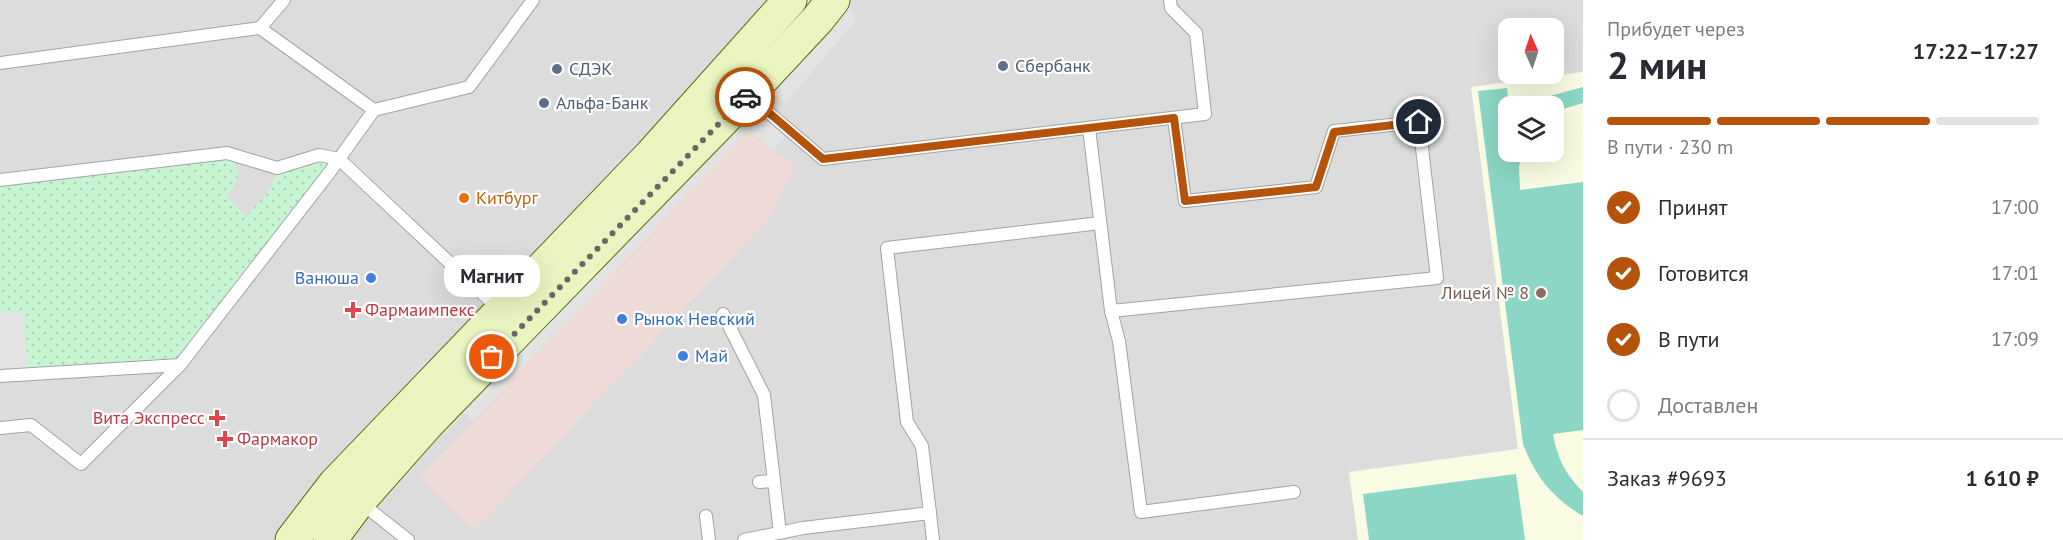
<!DOCTYPE html>
<html lang="ru">
<head>
<meta charset="utf-8">
<style>
  body { margin:0; font-family:"PT Sans",sans-serif; background:#f7f7f7; color:#2b2b33; height:100vh; display:flex; flex-direction:column; font-size:22px; white-space:nowrap }
  * { box-sizing:border-box; margin:0 }
  p { font-size:20px; color:#7c7c81 }
  .icon { flex:none; width:33px; height:33px; fill:none; stroke:currentColor; stroke-width:2; stroke-linecap:round; stroke-linejoin:round }
  .map { position:relative; flex:1; overflow:hidden }
  .panel { display:flex; flex-direction:column; background:#fff; width:480px }
  .panel>* { flex:none }
  .needle { width:39px; rotate:357deg }
  .controls { position:absolute; left:1498px; top:18px; display:grid; gap:12px }
  .controls a { display:grid; place-items:center; width:66px; height:66px; border-radius:12px; background:#fff; box-shadow:0 6px 24px #0002; font-size:30px }
  .pin { position:absolute; display:grid; place-items:center; width:51px; height:51px; color:#fff; margin:-26px; border:3px solid #fff; border-radius:50%; box-shadow:0 2px 6px #0007 }
  .courier { position:absolute; display:grid; place-items:center; width:60px; height:60px; margin:-30px; border:4px solid #b45309; border-radius:50%; background:#fff; color:#222; box-shadow:0 2px 8px #0007 }
  .bubble { position:absolute; height:42px; border-radius:18px; background:#fff; box-shadow:0 6px 24px #0002; font-size:20px; font-weight:800; line-height:42px; text-align:center }
  .headline em { font-style:normal; font-weight:800 }
  .headline div { display:flex; flex-direction:column-reverse }
  .headline { display:flex; align-items:center; justify-content:space-between; height:102px; padding:0 24px }
  h1 { font-size:39px; font-weight:800; line-height:45px }
  .bar { display:grid; grid-template-columns:repeat(4,1fr); gap:9px 6px; align-content:center; height:72px; padding:0 24px }
  .bar i { height:8px; border-radius:4px; background:#e1e1e2 }
  .bar .selected { background:#b45309 }
  .bar p { grid-column:span 4 }
  .line { display:flex; align-items:center; gap:15px; padding:0 24px; border-top:2px solid #e1e1e2 }
  .line div { flex:1 }
  ol { padding:0 24px; list-style:none }
  li { display:flex; align-items:center; gap:18px; height:66px }
  li p { margin-inline-start:auto }
  li .icon { padding:6px; border-radius:50%; background:#b45309; color:#fff; stroke-width:4 }
  li:last-child { color:#7c7c81 }
  li i { width:33px; height:33px; border:3px solid #e1e1e2; border-radius:50% }
  main { display:flex; flex:1; min-height:0 }
  .map>svg:first-child { display:block }
  .residential { fill:#dddcdc; fill-rule:evenodd }
  .commercial { fill:#eedbd7 }
  .education { fill:#f9fce2; fill-rule:evenodd }
  .park { fill:url(#park-dots) }
  .pitch { fill:#8bd6c4 }
  .parking { fill:#e3e3e3 }
  .lines { fill:none; stroke-linecap:round; stroke-linejoin:round }
  .lane-casing { stroke:#a3a3a3; stroke-width:14 }
  .secondary-casing { stroke:#566d0f; stroke-width:35 }
  .lane { stroke:#fff; stroke-width:12 }
  .secondary { stroke:#eaf4bf; stroke-width:33 }
  .done { stroke:#686765; stroke-width:6; stroke-dasharray:0 10.8 }
  .route { stroke:#b45309; stroke-width:8 }
  .service-dot { fill:#5c6f8a; stroke:#fff; stroke-width:2 }
  .food-dot { fill:#e8710a; stroke:#fff; stroke-width:2 }
  .shop-dot { fill:#3f7fe0; stroke:#fff; stroke-width:2 }
  .education-dot { fill:#8d6e63; stroke:#fff; stroke-width:2 }
  .health-dot { fill:#e0444e; stroke:#fff; stroke-width:2 }
  .labels { text-anchor:middle; stroke-width:4.5; stroke-linejoin:round; paint-order:stroke }
  .service-label { font-size:18px; fill:#4e5e75; stroke:#fff; text-anchor:start }
  .food-label { font-size:18px; fill:#c56008; stroke:#fff; text-anchor:start }
  .shop-label { font-size:18px; fill:#366cbe; stroke:#fff; text-anchor:start }
  .education-label { font-size:18px; fill:#785e54; stroke:#fff; text-anchor:end }
  .health-label { font-size:18px; fill:#be3a42; stroke:#fff; text-anchor:start }
</style>
</head>
<body>
<main>
<div class="map">
<svg width="1583" height="540" viewBox="0 0 1583 540">
  <defs>
    <pattern id="park-dots" width="8" height="8" patternUnits="userSpaceOnUse" patternTransform="scale(1.5)"><rect width="8" height="8" fill="#c7f5d1"/><path d="M2 2h.1M6 6h.1" fill="none" stroke="#aad2b3" stroke-width="1.8" stroke-linecap="round"/></pattern>
  </defs>
  <rect width="100%" height="100%" fill="#efede6"/>
  <g class="residential">
    <path d="M 0,0 L 790,0 L 292,540 L 0,540 Z"/>
    <path d="M 833,0 L 1583,0 L 1583,540 L 330,540 ZM 1509,28 L 1554,28 L 1554,74 L 1509,74 ZM 1509,106 L 1554,106 L 1554,152 L 1509,152 Z"/>
  </g>
  <path class="commercial" d="M 747,131 L 795,166 L 769,219 L 473,531 L 420,477 Z"/>
  <path class="education" d="M 1583,72 L 1583,540 L 1358,540 L 1349,472 L 1518,449 L 1471,87 ZM 1509,106 L 1554,106 L 1554,152 L 1509,152 Z"/>
  <path class="park" d="M 227,153 C 243,173 240,177 227,197 L 246,217 L 271,188 L 277,168 L 319,155 L 339,159 L 180,365 L 29,374 L 22,311 L 0,313 L 0,180 Z"/>
  <g class="pitch">
    <path d="M 1583,87 L 1583,103 L 1554,112 L 1554,106 L 1537,106 L 1550,96 Z"/>
    <path d="M 1507,88 L 1509,106 L 1509,152 L 1522,152 L 1519,167 L 1520,190 L 1583,182 L 1583,430 L 1553,434 C 1557,458 1566,475 1583,492 L 1583,516 C 1553,499 1535,476 1523,444 L 1478,91 Z"/>
    <path d="M 1516,474 L 1525,540 L 1369,540 L 1363,494 Z"/>
  </g>
  <g class="parking">
    <path d="M 848,0 L 855,21 L 786,103 L 765,88 Z"/>
    <path d="M 748,94 L 790,131 L 774,150 L 747,131 L 473,421 L 464,413 L 443,436 L 428,423 Z"/>
    <path d="M 22,311 L 29,374 L 0,376 L 0,313 Z"/>
  </g>
  <g class="lines">
    <defs>
      <g id="lane">
        <path d="M 260,28 L 284,0"/>
        <path d="M 0,63 L 260,28 L 374,110"/>
        <path d="M 748,95 L 823,159 L 1205,114 L 1196,33 L 1171,8 L 1170,0"/>
        <path d="M 1089,128 L 1111,311 L 1119,341 L 1141,512 L 1294,492"/>
        <path d="M 0,180 L 227,153 L 277,168 L 319,155 L 339,159 L 500,310"/>
        <path d="M 1111,311 L 1437,278 L 1419,122 L 1334,131 L 1316,187 L 1185,201 L 1174,118"/>
        <path d="M 723,314 L 764,395 L 780,533"/>
        <path d="M 0,376 L 180,365 L 329,173 L 374,110 L 469,87 L 533,0"/>
        <path d="M 0,428 L 31,425 L 81,464 L 180,365"/>
        <path d="M 759,482 L 774,481"/>
        <path d="M 360,502 L 408,540"/>
        <path d="M 930,513 L 933,540"/>
        <path d="M 706,516 L 709,540"/>
        <path d="M 744,540 L 803,528 L 930,513 L 922,446 L 907,422 L 887,248 L 1100,223"/>
      </g>
      <g id="secondary">
        <path d="M 292,540 L 335,484 L 652,154 L 790,0"/>
        <path d="M 330,540 L 359,501 L 428,423 L 748,94 L 818,19 L 833,0"/>
      </g>
    </defs>
    <use href="#lane" class="lane-casing"/>
    <use href="#secondary" class="secondary-casing"/>
    <use href="#lane" class="lane"/>
    <use href="#secondary" class="secondary"/>
  </g>
  <g class="lines">
    <path class="done" d="M 492,357 L 745,97"/>
    <path class="route" d="M 745,97 L 747,94 L 823,159 L 1174,118 L 1185,201 L 1316,187 L 1334,132 L 1419,122"/>
  </g>
  <g class="service-dot">
    <circle cx="1003" cy="66" r="6"/>
    <circle cx="557" cy="69" r="6"/>
    <circle cx="544" cy="103" r="6"/>
  </g>
  <circle class="food-dot" cx="464" cy="198" r="6"/>
  <g class="shop-dot">
    <circle cx="371" cy="278" r="6"/>
    <circle cx="622" cy="319" r="6"/>
    <circle cx="683" cy="356" r="6"/>
  </g>
  <circle class="education-dot" cx="1541" cy="293" r="6"/>
  <g class="health-dot">
    <path d="M350 301h6v6h6v6h-6v6h-6v-6h-6v-6h6z"/>
    <path d="M214 409h6v6h6v6h-6v6h-6v-6h-6v-6h6z"/>
    <path d="M222 430h6v6h6v6h-6v6h-6v-6h-6v-6h6z"/>
  </g>
  <g class="labels">
    <g class="service-label">
      <text x="1015" y="72">Сбербанк</text>
      <text x="569" y="75">СДЭК</text>
      <text x="556" y="109">Альфа-Банк</text>
    </g>
    <g class="food-label">
      <text x="476" y="204">Китбург</text>
    </g>
    <g class="shop-label">
      <text x="359" y="284" text-anchor="end">Ванюша</text>
      <text x="634" y="325">Рынок Невский</text>
      <text x="695" y="362">Май</text>
    </g>
    <g class="education-label">
      <text x="1529" y="299">Лицей № 8</text>
    </g>
    <g class="health-label">
      <text x="365" y="316">Фармаимпекс</text>
      <text x="205" y="424" text-anchor="end">Вита Экспресс</text>
      <text x="237" y="445">Фармакор</text>
    </g>
  </g>
</svg>
<div class="controls">
<a><svg class="needle" viewBox="-14 -14 28 28"><path d="M0-13l5 13h-10z" fill="#e53935"/><path d="M0 13l5-13h-10z" fill="#7c7c81"/></svg></a>
<a><svg class="icon" aria-label="layers" viewBox="0 0 24 24"><path d="M12 4l9 5-9 5-9-5zM3 14l9 5 9-5"/></svg></a>
</div>
<div class="pin" style="left:492px;top:357px;background:#ea580c"><svg class="icon" aria-label="bag" viewBox="0 0 24 24"><path d="M5 8h14l-1 12H6zM9 8a3 3 0 0 1 6 0"/></svg></div>
<div class="pin" style="left:1419px;top:122px;background:#1f2937"><svg class="icon" aria-label="home" viewBox="0 0 24 24"><path d="M3 11l9-7 9 7M6 9v11h12V9"/></svg></div>
<div class="courier" style="left:745px;top:97px"><svg class="icon" aria-label="car" viewBox="0 0 24 24"><path d="M5 17H2v-5l4-1 3-4h7l3 4 3 1v5h-3M9 17h6M6 11h13"/><circle cx="7" cy="17" r="2"/><circle cx="17" cy="17" r="2"/></svg></div>
<div class="bubble" style="left:444px;top:255px;width:96px">Магнит</div>
</div>
<section class="panel">
<div class="headline"><div><h1>2 мин</h1><p>Прибудет через</p></div><em>17:22–17:27</em></div>
<div class="bar"><i class="selected"></i><i class="selected"></i><i class="selected"></i><i></i><p>В пути · 230 m</p></div>
<ol>
<li><svg class="icon" aria-label="check" viewBox="0 0 24 24"><path d="M5 12l5 5 9-10"/></svg>Принят<p>17:00</p></li>
<li><svg class="icon" aria-label="check" viewBox="0 0 24 24"><path d="M5 12l5 5 9-10"/></svg>Готовится<p>17:01</p></li>
<li><svg class="icon" aria-label="check" viewBox="0 0 24 24"><path d="M5 12l5 5 9-10"/></svg>В пути<p>17:09</p></li>
<li><i></i>Доставлен</li>
</ol>
<div class="line" style="height:78px"><div>Заказ #9693</div><b>1 610 ₽</b></div>
</section>
</main>
</body>
</html>
